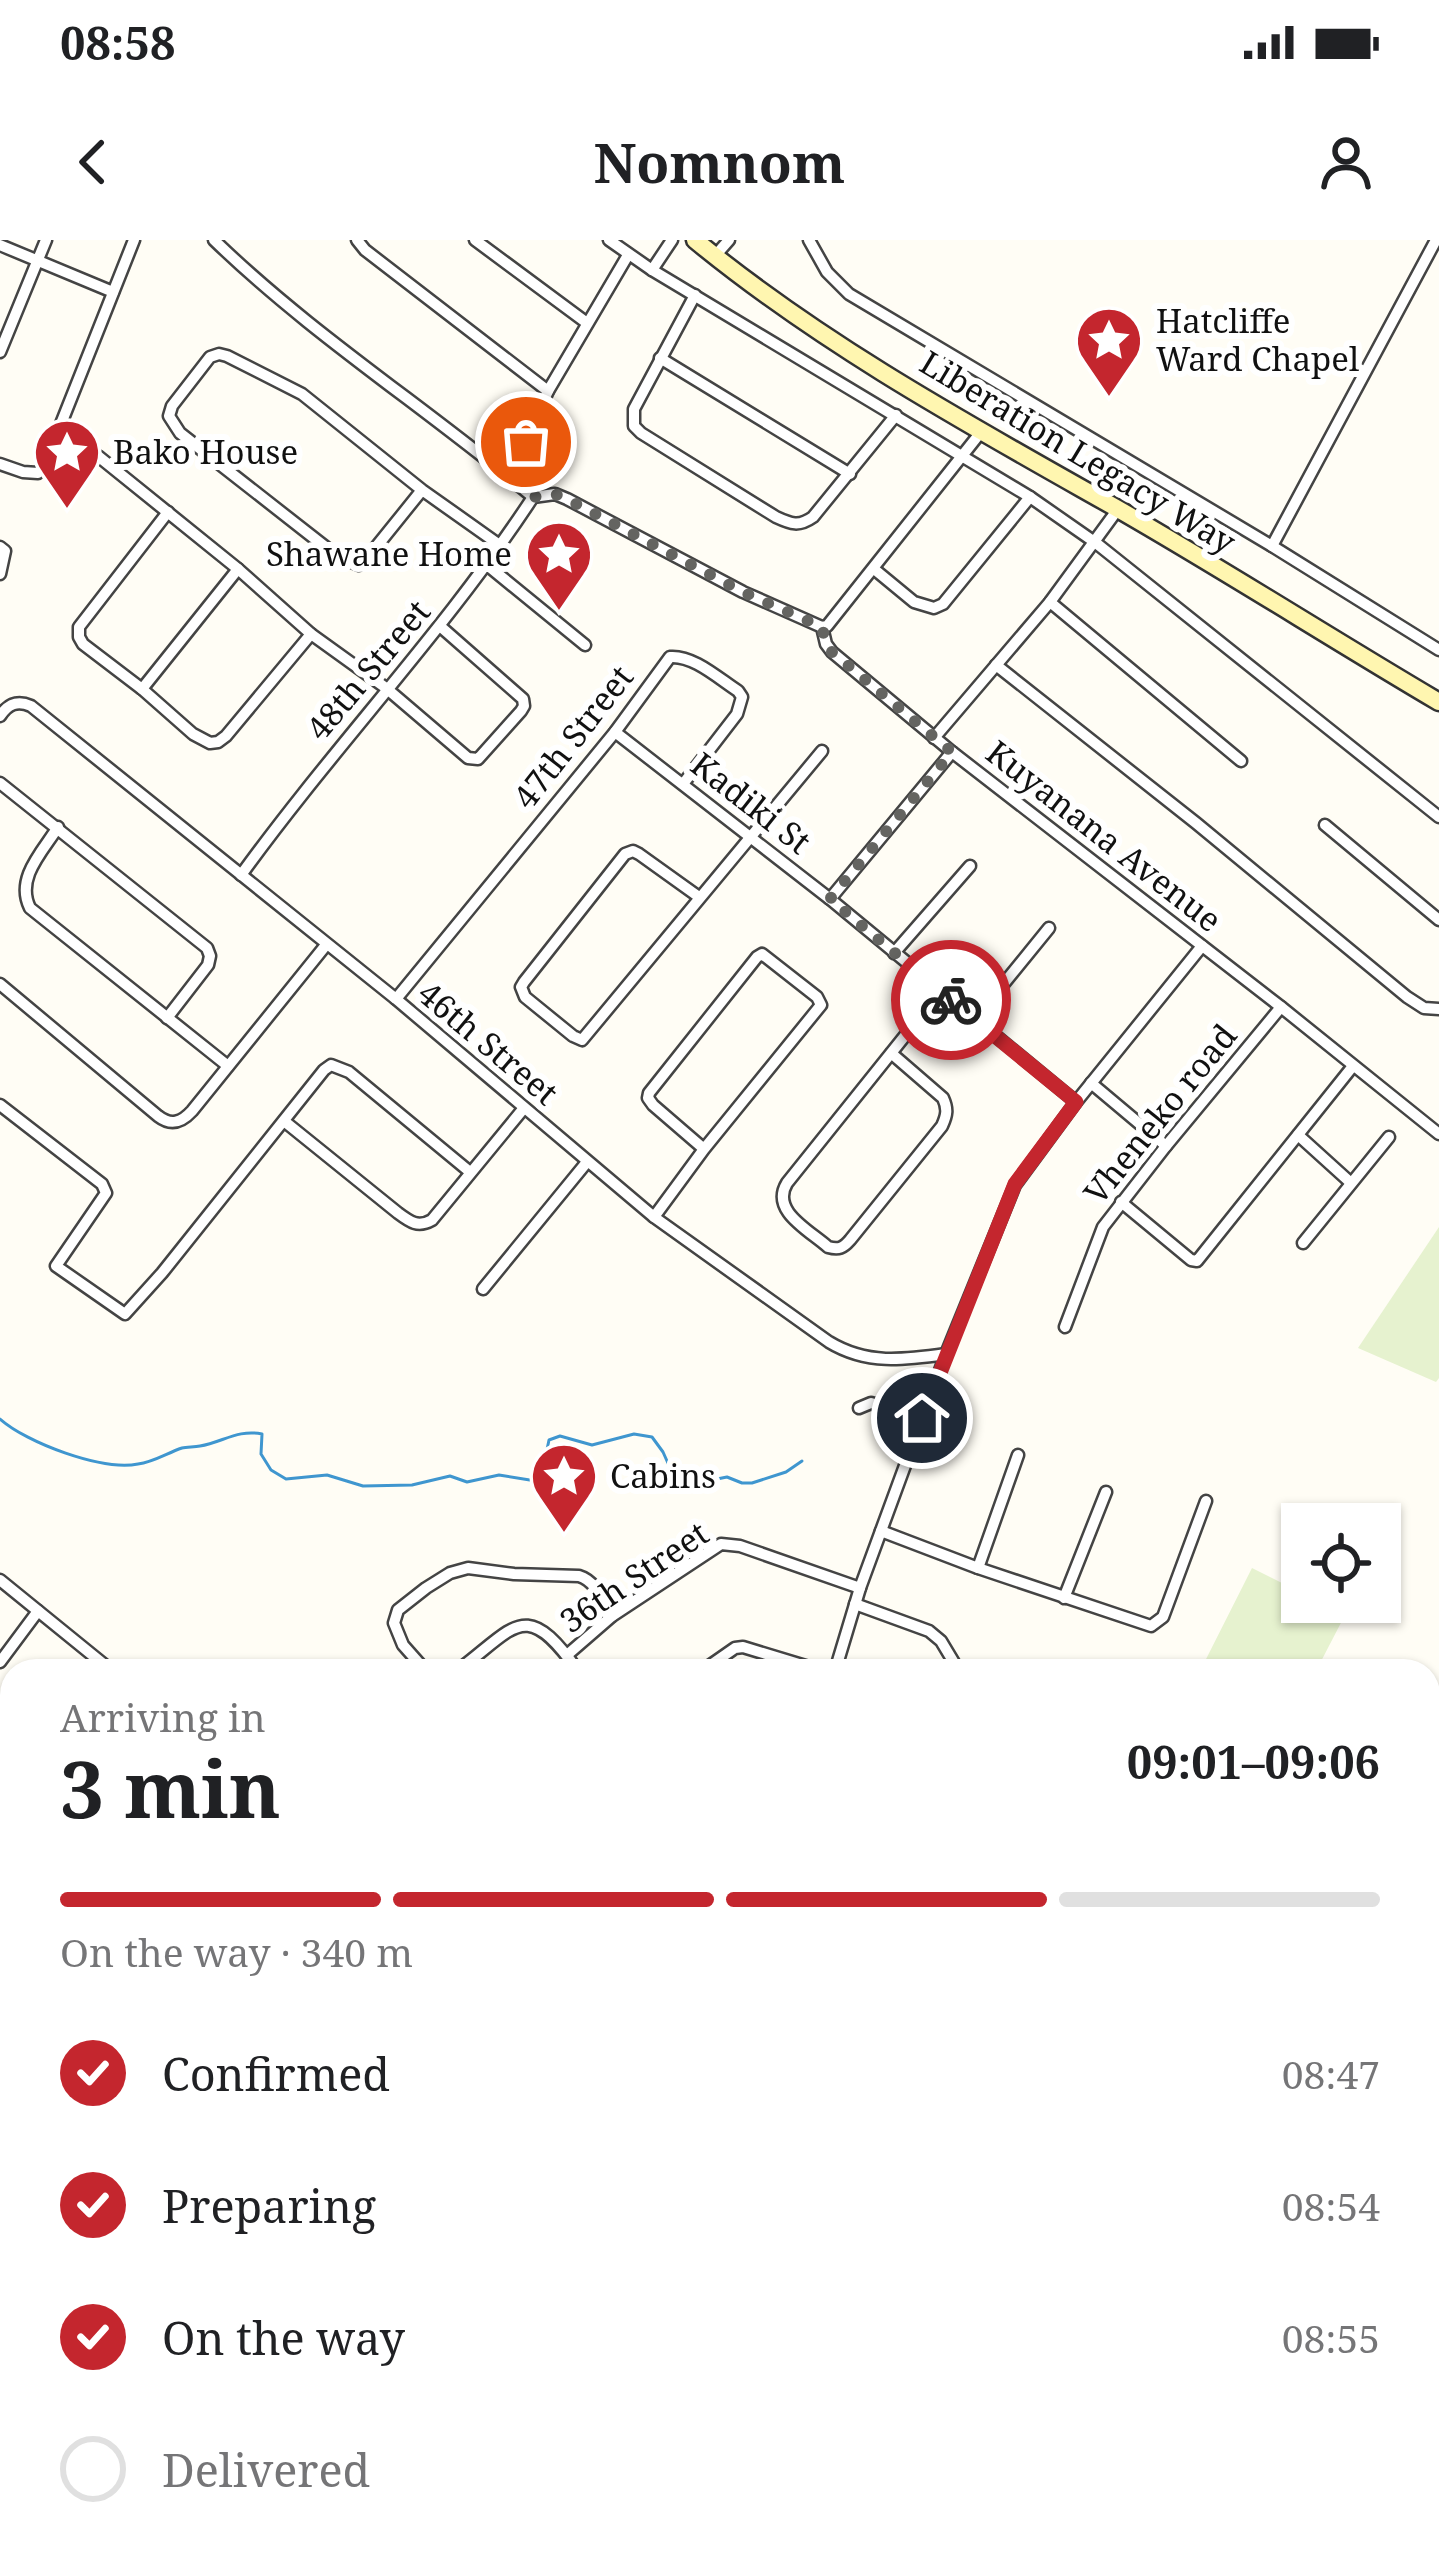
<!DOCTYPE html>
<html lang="en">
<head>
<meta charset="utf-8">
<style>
  body { margin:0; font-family:"Noto Serif",serif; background:#f6f6f6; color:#202124; height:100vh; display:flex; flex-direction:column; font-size:45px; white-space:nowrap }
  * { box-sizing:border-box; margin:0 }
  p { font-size:39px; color:#757577 }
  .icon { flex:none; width:66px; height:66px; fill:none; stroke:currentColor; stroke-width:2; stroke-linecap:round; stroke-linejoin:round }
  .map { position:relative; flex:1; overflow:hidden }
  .side { position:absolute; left:0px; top:1419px; width:1440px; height:903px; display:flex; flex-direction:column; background:#fff; border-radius:36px 36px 0 0; box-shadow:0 3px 9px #0004 }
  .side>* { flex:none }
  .buttons { position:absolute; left:1281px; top:1263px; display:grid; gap:24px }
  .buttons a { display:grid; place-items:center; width:120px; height:120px; border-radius:0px; background:#fff; box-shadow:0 3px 9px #0004; font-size:60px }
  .pin { position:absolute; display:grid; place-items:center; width:102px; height:102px; color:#fff; margin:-51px; border:6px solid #fff; border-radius:50%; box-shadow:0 3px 12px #0007 }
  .courier { position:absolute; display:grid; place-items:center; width:120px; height:120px; margin:-60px; border:9px solid #c4262e; border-radius:50%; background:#fff; color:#222; box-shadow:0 3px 15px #0007 }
  .headline em { font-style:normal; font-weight:700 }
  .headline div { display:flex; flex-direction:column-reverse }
  .headline { display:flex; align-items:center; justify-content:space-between; height:204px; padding:0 60px }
  h1 { font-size:78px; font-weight:700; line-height:90px }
  .bar { display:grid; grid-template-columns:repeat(4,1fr); gap:18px 12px; align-content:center; height:144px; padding:0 60px }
  .bar i { height:15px; border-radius:9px; background:#e0e0e0 }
  .bar .active { background:#c4262e }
  .bar p { grid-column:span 4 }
  ol { padding:0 60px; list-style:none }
  li { display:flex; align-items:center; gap:36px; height:132px }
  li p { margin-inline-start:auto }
  li .icon { padding:12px; border-radius:50%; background:#c4262e; color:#fff; stroke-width:4 }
  li:last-child { color:#757577 }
  li i { width:66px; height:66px; border:6px solid #e0e0e0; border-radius:50% }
  .status { display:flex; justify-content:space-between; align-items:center; height:84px; padding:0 60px; background:#fff; direction:ltr }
  .status svg { height:33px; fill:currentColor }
  header { display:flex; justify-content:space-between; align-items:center; height:156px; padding:0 60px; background:#fff; font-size:54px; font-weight:700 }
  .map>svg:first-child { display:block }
  .pitch { fill:#e6f2cf }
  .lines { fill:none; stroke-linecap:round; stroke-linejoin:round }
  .stream { stroke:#3f96cf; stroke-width:3 }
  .street-casing { stroke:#444; stroke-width:15 }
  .secondary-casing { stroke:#333; stroke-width:21 }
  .street { stroke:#fff; stroke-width:10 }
  .secondary { stroke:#fff6b0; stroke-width:16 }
  .done { stroke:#646461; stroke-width:12; stroke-dasharray:0 21.6 }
  .route { stroke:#c4262e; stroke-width:15 }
  .labels { text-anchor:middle; stroke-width:12; stroke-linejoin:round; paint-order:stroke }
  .poi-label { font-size:33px; fill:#111; stroke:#fff; text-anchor:start }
  .street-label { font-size:33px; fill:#111; stroke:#fff }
</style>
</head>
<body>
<div class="status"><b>08:58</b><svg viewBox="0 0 49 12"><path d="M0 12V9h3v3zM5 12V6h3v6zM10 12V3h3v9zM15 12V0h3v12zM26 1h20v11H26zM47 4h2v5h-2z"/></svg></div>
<header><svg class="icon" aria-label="back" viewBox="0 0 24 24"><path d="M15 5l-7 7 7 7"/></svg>Nomnom<svg class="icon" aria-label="person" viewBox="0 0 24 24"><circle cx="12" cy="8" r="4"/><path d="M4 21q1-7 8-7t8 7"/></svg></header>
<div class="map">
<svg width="1439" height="2321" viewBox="0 0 1439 2321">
  <rect width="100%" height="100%" fill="#fffdf5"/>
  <g class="pitch">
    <path d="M 1439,987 L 1439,1138 L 1436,1142 L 1358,1108 Z"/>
    <path d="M 1252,1328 L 1302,1353 L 1302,1362 L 1319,1362 L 1345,1375 L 1316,1431 L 1200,1431 Z"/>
  </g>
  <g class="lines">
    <g class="stream">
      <path d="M 0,1179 C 27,1203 102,1231 138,1224 C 154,1222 167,1213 182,1208 C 187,1207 194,1207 200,1206 C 223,1202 238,1189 262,1194 L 261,1214 L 271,1230 L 286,1239 L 327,1235 L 363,1246 L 412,1245 L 450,1236 L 467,1242 L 499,1235 L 536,1241 L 541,1238 L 549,1200 L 560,1196 L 592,1205 L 634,1194 L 652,1197 L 663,1212 L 671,1230 L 707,1241 L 727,1237 L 742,1243 L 752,1243 L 786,1232 L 802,1221"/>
      <path d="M 0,1858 L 12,1866"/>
    </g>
    <defs>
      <g id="street">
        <path d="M 214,0 C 312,95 428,169 533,257"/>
        <path d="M 357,0 L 365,10 L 548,151"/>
        <path d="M 475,0 L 587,83"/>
        <path d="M 609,0 L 652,30 L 1030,257 L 1096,303 L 1439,577"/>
        <path d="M 809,0 L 827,32 L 849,54 L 1272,306 L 1439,410"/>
        <path d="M 0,5 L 113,52"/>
        <path d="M 715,16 L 729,0"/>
        <path d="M 652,30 L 672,0"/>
        <path d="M 695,55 L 634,169 L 634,186 L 641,193 L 776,277 C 791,284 799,287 813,277 L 896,175"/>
        <path d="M 0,112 L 46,0"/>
        <path d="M 660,118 L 850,234"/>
        <path d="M 98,216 L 238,329 L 311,394 L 386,448 L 468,518 L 478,519 L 521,471 L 524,466 L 523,459 L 441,387"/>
        <path d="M 0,224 L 23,232 L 38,233 L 45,224 L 134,0"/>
        <path d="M 524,244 L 516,233 L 517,220 L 548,151 L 628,15"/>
        <path d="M 422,250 L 368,317 L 359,325 L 337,316 L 180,193 L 169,176 L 172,166 L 210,117 L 219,114 L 227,116 L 302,154 L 422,250 L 501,306"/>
        <path d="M 533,257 L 555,254 L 567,259 L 743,352 L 822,387 L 826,404 L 832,412 L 952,512 L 1281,767 L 1439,894"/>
        <path d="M 168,272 L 79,387 L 79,397 L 83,404 L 142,449 L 193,494 L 210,503 L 218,502 L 226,496 L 311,394"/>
        <path d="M 1272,306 L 1436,0"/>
        <path d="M 0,307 L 5,311 L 0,334"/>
        <path d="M 487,325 L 585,405"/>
        <path d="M 874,329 L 914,362 L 934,368 L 943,364 L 1030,257"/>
        <path d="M 1050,362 L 1241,521"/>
        <path d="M 822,387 L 827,386 L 981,192"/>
        <path d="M 996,425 L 1196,583 L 1407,757 L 1424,768 L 1439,769"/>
        <path d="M 142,449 L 238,329"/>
        <path d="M 0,476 C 8,464 17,460 31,466 L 396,759 L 654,977 L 829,1102 C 867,1125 903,1120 946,1114"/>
        <path d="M 615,492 L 830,659 L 1076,862"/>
        <path d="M 934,498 L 1050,362 L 1118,269"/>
        <path d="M 0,543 L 207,708 L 210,716 L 208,725 L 167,778"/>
        <path d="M 1325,585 L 1439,680"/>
        <path d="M 58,587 C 43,611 15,638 30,668 L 228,826"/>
        <path d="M 241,635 C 335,505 446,390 533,257"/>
        <path d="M 699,657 L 639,614 L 633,611 L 625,614 L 524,742 L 521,747 L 525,757 L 573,796 L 582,800 L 822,511"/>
        <path d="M 830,659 L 952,512"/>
        <path d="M 894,713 L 970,626"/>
        <path d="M 0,744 L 158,876 C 171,886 181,883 192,871 L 326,705"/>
        <path d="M 396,759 L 615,492 L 670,417 C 693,415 718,438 738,451 L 742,457 L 737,474 L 683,544"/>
        <path d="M 975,779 L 1049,688"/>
        <path d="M 891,813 L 943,858 C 948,869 947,875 942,886 L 850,1000 C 843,1008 839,1010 828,1007 C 809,990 770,971 787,943 L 940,752"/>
        <path d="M 1091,843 L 1166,906"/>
        <path d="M 0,865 L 102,944 L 106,953 L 56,1026 L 125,1074 L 162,1033 L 324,830 L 331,825 L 349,832 L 470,932"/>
        <path d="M 284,881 L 398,973 C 410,982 418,988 432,980 L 524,868"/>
        <path d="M 1298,895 L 1351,943"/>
        <path d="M 1121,962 L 1191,1020 L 1197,1021 L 1353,826"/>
        <path d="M 654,977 L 704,909 L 821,765 L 817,757 L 762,714 L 757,717 L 649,853 L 648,858 L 653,865 L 704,909"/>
        <path d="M 1303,1003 L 1389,897"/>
        <path d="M 483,1049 L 587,922"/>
        <path d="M 1065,1087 L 1103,987 L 1166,906 L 1281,767"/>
        <path d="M 859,1168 L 871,1163 L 922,1178"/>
        <path d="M 881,1291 L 978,1328 L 1151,1386 L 1163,1377 L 1206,1261"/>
        <path d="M 978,1328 L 1018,1215"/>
        <path d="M 0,1340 L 112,1431"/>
        <path d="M 1064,1358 L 1106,1252"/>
        <path d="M 855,1364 L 929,1391 L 941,1401 L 959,1431"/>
        <path d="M 567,1415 L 612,1376 L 721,1304 L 740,1306 L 860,1348"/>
        <path d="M 0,1422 L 38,1371"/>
        <path d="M 426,1431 L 403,1405 L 394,1383 L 398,1370 L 426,1348 L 450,1333 L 468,1328 L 514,1334 L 579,1336 C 596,1341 603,1361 612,1376"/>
        <path d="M 457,1431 C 516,1387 525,1356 578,1431"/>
        <path d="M 702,1431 L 735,1408 L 743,1407 L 822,1431"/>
        <path d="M 835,1431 L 860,1348 L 946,1114 L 1015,945 L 1076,862 L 1202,706"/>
        <path d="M 12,1574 L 5,1588 L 12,1598"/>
        <path d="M 0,1719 L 12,1730"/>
        <path d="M 0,1895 L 12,1900"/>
        <path d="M 1428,1903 L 1439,1875"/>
        <path d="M 0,1993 L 12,1997"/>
        <path d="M 1428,2084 L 1439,2089"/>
        <path d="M 1428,2122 L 1439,2095"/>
        <path d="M 0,2169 L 12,2134"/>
        <path d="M 0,2194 L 12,2199"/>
        <path d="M 0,2279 L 12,2260"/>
        <path d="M 151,2310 L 169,2321"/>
        <path d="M 325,2310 L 345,2321"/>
        <path d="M 694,2310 L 702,2321"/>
        <path d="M 1144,2310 L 1170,2321"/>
        <path d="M 10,2321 L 16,2310"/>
        <path d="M 120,2321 L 126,2310"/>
        <path d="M 263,2321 L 271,2310"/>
        <path d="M 930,2321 L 935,2310"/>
        <path d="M 1241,2321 L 1246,2310"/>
        <path d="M 1348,2321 L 1352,2310"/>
      </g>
      <path id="secondary" d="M 695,0 C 824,106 973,187 1118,269 C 1226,331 1332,399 1439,462"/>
    </defs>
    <use href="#street" class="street-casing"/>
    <use href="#secondary" class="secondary-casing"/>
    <use href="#street" class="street"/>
    <use href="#secondary" class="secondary"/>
  </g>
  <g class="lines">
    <path class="done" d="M 526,202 L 518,220 L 516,233 L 533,257 L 555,254 L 567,259 L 743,352 L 822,387 L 826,404 L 832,412 L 952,512 L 830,659 L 951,760"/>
    <path class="route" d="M 922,1178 L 1015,944 L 1076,862 L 951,760"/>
  </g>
  <defs>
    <symbol id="sight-pin" viewBox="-11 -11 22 30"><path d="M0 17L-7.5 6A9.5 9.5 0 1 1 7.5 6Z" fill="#c4262e" stroke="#fff"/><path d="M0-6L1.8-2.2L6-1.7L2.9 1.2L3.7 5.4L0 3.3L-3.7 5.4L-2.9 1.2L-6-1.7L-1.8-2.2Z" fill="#fff"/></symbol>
  </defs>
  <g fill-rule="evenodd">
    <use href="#sight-pin" x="1071" y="62" width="76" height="104"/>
    <use href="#sight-pin" x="29" y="174" width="76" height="104"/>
    <use href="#sight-pin" x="521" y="276" width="76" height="104"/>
    <use href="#sight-pin" x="526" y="1198" width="76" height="104"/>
  </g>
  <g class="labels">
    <g class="poi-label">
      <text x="1156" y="93">Hatcliffe<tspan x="1156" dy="38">Ward Chapel</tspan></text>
      <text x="113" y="224">Bako House</text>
      <text x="512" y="326" text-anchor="end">Shawane Home</text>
      <text x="610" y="1248">Cabins</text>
    </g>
    <g class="street-label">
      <text transform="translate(1078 212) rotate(31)" y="12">Liberation Legacy Way</text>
      <text transform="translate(368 430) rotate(-50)" y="12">48th Street</text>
      <text transform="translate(573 497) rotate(-52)" y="12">47th Street</text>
      <text transform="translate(751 563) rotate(38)" y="12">Kadiki St</text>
      <text transform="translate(1104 596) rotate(38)" y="12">Kuyanana Avenue</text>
      <text transform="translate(488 803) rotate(40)" y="12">46th Street</text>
      <text transform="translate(1160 874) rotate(-51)" y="12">Vheneko road</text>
      <text transform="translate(634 1337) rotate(-34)" y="12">36th Street</text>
    </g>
  </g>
</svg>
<div class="buttons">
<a><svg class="icon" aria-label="locate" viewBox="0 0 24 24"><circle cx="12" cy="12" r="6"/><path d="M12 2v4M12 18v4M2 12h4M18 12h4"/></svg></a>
</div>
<div class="pin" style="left:526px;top:202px;background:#ea580c"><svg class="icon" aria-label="bag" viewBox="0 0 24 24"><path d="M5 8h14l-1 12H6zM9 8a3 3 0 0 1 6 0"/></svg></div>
<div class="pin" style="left:922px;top:1178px;background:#1f2937"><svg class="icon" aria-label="home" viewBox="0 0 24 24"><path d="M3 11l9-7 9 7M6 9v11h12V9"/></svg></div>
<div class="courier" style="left:951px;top:760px"><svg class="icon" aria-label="bike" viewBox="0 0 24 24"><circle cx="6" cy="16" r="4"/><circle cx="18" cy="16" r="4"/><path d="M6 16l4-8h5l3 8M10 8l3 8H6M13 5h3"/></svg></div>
<section class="side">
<div class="headline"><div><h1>3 min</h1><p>Arriving in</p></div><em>09:01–09:06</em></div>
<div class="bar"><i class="active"></i><i class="active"></i><i class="active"></i><i></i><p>On the way · 340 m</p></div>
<ol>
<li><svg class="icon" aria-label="check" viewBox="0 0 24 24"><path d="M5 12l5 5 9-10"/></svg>Confirmed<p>08:47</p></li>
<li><svg class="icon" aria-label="check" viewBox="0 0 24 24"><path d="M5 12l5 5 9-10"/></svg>Preparing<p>08:54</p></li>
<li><svg class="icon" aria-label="check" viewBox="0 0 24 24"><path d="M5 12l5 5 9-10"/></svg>On the way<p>08:55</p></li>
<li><i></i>Delivered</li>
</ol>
</section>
</div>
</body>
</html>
